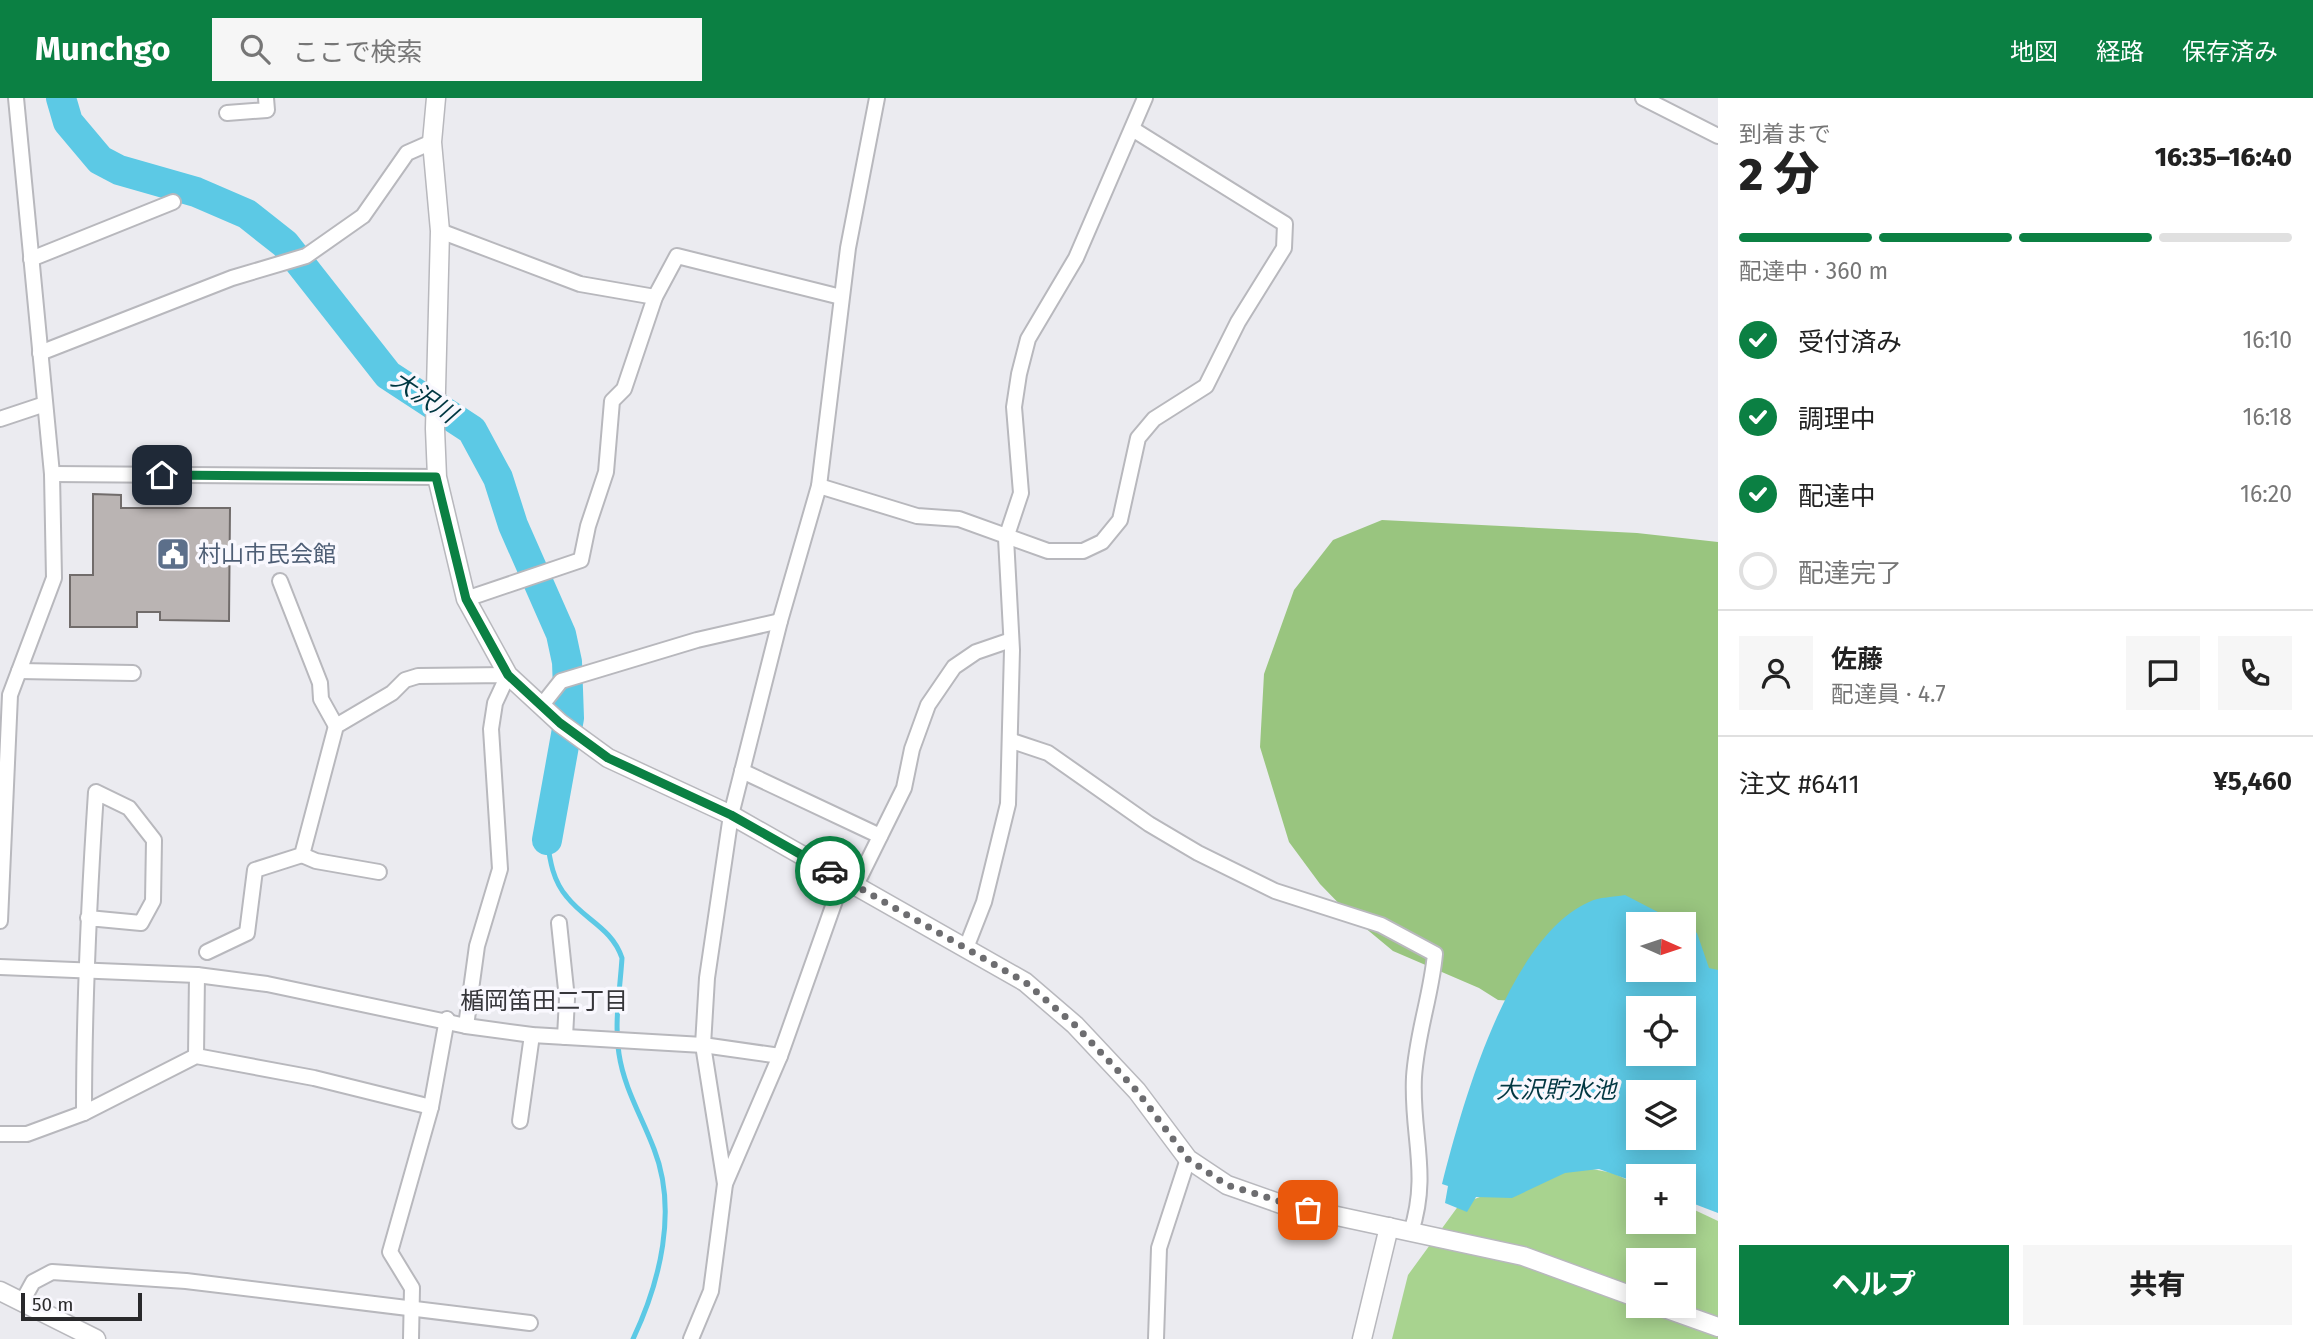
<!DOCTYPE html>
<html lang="ja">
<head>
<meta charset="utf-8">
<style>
  body { margin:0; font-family:"Fira Sans","Noto Sans JP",sans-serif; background:#f6f6f6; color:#222; height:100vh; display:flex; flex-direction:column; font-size:26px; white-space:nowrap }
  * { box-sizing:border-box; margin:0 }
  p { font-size:23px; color:#767676 }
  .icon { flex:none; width:38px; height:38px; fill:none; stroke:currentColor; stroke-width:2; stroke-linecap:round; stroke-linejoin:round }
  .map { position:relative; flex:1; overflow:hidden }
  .sheet { display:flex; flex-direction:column; background:#fff; width:595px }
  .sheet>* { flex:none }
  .needle { width:46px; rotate:93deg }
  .controls { position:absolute; left:1626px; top:814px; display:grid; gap:14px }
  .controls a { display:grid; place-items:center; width:70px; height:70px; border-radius:0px; background:#fff; box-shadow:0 4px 18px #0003; font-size:35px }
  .scale { position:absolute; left:21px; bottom:18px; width:121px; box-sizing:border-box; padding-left:7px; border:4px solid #29292b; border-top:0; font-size:19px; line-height:24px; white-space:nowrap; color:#29292b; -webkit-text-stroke:5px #f9f8fe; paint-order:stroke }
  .pin { position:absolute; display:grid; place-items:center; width:60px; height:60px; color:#fff; margin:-30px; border-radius:14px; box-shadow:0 4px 10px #0006 }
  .courier { position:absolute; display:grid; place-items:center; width:70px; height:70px; margin:-35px; border:5px solid #0b8043; border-radius:50%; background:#fff; color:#222; box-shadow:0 2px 9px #0007 }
  .headline em { font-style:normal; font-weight:800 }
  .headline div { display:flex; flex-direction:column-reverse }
  .headline { display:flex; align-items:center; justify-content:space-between; height:119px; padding:0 21px }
  h1 { font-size:46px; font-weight:800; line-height:52px }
  .bar { display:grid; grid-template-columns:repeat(4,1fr); gap:10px 7px; align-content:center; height:84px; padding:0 21px }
  .bar i { height:9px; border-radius:5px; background:#e0e0e0 }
  .bar .current { background:#0b8043 }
  .bar p { grid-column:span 4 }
  .line { display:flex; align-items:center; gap:18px; padding:0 21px; border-top:2px solid #e0e0e0 }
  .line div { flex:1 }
  .round { display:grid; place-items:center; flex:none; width:74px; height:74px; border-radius:0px; background:#f6f6f6 }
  ol { padding:0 21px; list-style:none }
  li { display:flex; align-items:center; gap:21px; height:77px }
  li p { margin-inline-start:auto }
  li .icon { padding:7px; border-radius:50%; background:#0b8043; color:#fff; stroke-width:4 }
  li:last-child { color:#767676 }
  li i { width:38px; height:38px; border:4px solid #e0e0e0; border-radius:50% }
  .cta { display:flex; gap:14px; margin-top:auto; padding:14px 21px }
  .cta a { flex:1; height:80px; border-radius:0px; background:#0b8043; color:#fff; font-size:28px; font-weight:800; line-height:80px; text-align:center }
  .cta a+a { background:#f6f6f6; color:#222 }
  header { display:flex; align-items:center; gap:42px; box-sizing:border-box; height:98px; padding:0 35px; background:#0b8043; color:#fff }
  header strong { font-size:33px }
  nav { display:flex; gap:38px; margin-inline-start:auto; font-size:24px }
  .search { width:490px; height:63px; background:#f6f6f6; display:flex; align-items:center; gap:18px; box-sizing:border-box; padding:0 24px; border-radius:0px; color:#767676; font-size:26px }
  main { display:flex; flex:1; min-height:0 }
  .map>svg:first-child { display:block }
  .green { fill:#a8d38f; fill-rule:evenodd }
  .forest { fill:#99c57f; fill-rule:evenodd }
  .water { fill:#5cc9e5; fill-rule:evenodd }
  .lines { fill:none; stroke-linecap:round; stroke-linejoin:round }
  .stream { stroke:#5cc9e5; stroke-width:5 }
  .river { stroke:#5cc9e5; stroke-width:30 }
  .building { fill:#bab4b3; stroke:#716c6b; stroke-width:2 }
  .minor-casing { stroke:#b8b8bd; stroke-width:18 }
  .tertiary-casing { stroke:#b8b8bd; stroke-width:21 }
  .minor { stroke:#fff; stroke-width:14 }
  .tertiary { stroke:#fff; stroke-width:18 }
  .done { stroke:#6d6d70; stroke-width:7; stroke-dasharray:0 12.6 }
  .route { stroke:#0b8043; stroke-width:9 }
  .labels { text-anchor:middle; stroke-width:7; stroke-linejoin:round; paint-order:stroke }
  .service-label { font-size:23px; fill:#4e5e75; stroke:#f9f8fe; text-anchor:start }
  .water-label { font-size:24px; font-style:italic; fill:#013742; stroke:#f9f8fe }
  .neighbourhood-label { font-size:24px; fill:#36363a; stroke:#f9f8fe }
</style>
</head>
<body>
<header>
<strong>Munchgo</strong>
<div class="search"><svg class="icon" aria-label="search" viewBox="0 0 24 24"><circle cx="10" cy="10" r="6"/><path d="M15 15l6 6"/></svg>ここで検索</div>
<nav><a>地図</a><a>経路</a><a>保存済み</a></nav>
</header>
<main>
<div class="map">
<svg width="1718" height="1241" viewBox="0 0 1718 1241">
  <rect width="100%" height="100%" fill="#ebebf0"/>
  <path class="green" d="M 1566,1066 L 1613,1075 L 1638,1087 L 1638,1124 L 1684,1124 L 1684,1107 L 1718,1123 L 1718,1241 L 1392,1241 L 1408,1177 L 1459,1107 ZM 1638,1162 L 1684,1162 L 1684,1208 L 1638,1208 Z"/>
  <path class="forest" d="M 1382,422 L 1637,435 L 1718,444 L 1718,914 L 1696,905 L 1564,906 L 1498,902 L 1479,890 L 1393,853 L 1352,819 L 1320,786 L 1289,744 L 1260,649 L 1264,576 L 1294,492 L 1333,442 ZM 1638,826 L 1684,826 L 1684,872 L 1638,872 Z"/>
  <path class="water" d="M 1625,797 L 1681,826 L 1638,826 L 1638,872 L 1684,872 L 1684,827 L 1697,835 L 1709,870 L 1718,872 L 1718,1115 L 1684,1102 L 1684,1078 L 1638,1078 L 1638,1085 L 1599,1071 L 1565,1075 L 1512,1100 L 1476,1099 L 1467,1114 L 1445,1105 L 1448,1088 L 1442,1086 C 1462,1007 1508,840 1589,804 C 1599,799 1614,799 1625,797 ZM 1638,910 L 1684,910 L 1684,956 L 1638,956 ZM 1638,994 L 1684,994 L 1684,1040 L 1638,1040 Z"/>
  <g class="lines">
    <path class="stream" d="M 547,742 C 550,763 553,783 567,799 C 585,822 612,830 622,860 C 620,892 614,925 619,956 C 624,990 642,1019 654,1051 C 678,1112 660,1184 633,1241"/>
    <path class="river" d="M 61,0 L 68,24 L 100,62 L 119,72 L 196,94 L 247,116 L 285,146 L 388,277 L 472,332 L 498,380 L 513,427 L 561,536 L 567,564 L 569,620 L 547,742"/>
  </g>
  <path class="building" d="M 93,396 L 121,397 L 121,410 L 230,410 L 229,523 L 160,522 L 160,514 L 137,514 L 137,529 L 70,529 L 70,477 L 93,477 Z"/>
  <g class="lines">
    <defs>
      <g id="minor">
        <path d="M 1643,0 L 1718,38"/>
        <path d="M 227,15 L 267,12 L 266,0"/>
        <path d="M 440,133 L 580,186 L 655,199"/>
        <path d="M 31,161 L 173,104"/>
        <path d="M 40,255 L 232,180 L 306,158 L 363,118 L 407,55 L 432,44"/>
        <path d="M 0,321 L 45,306"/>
        <path d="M 52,376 L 437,379"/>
        <path d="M 819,388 L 917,418 L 959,421 L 1048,453 L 1083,453 L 1102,444 L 1120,422 L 1138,340 L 1154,321 L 1206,288 L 1238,224 L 1284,150 L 1285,126 L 1134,32"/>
        <path d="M 280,483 L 320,585 L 321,601 L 336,628"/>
        <path d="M 466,501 L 581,462 L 588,428 L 606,374 L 612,303 L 624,291 L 655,199 L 677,158 L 841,199"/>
        <path d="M 19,573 L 133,575"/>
        <path d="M 542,607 L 561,583 L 697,542 L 780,523"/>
        <path d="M 1012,643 L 1048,655 L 1149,726 L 1198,755 L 1275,793 L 1381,827 L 1435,856 C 1431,899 1417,934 1414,979 C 1411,1036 1430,1076 1411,1134"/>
        <path d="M 742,673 L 880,738"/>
        <path d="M 302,757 L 316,763 L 379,774"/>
        <path d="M 856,787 L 904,690 L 912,651 L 928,607 L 954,569 L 976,554 L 1011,542"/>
        <path d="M 0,823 L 10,597 L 54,480 L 52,376 L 16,0"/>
        <path d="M 559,825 L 567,901 L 565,939"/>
        <path d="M 966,850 L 984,804 L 1008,706 L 1012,552 L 1006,440 L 1021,395 L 1014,309 L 1019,276 L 1028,241 L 1076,160 L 1145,0"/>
        <path d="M 207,854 L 247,835 L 255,772 L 302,757 L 336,628 L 392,595 L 405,582 L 418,578 L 508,577 L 495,605 L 491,631 L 500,771 L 477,848 L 466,928"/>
        <path d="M 0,869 L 197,877 L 267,886 L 466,928 L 532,937 L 703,947 L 780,958"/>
        <path d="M 196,958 L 197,877"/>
        <path d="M 84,1015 C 84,908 89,801 96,694 L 129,710 L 154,742 L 153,803 L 141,825 L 88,820"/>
        <path d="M 520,1023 L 532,937"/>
        <path d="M 0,1036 L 27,1036 L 84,1015 L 196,958 L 314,980 L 431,1009 L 447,921"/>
        <path d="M 725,1086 L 703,947 L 707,880 L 731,717 L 780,523 L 819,388 L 848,150 L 877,0"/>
        <path d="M 22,1204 L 33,1184 L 52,1174 L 186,1183 L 530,1225"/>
        <path d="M 411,1241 L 412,1190 L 390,1154 L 431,1009"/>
        <path d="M 691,1241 L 711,1193 L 725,1086 L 780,958 L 843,780"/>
        <path d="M 1156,1241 L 1159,1150 L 1188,1061"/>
      </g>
      <g id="tertiary">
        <path d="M 436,0 L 432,44 L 440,133 L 435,331 L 437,379 L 466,501 L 508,577 L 560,625 L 608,660 L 731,717 L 1025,884 L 1075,927 L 1137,993 L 1188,1061 L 1227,1087 L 1281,1106 L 1523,1158 L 1638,1200"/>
        <path d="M 0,1193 L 96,1241"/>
        <path d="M 1659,1208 L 1718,1229"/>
        <path d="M 1362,1241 L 1389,1129"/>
      </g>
    </defs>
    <use href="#minor" class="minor-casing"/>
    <use href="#tertiary" class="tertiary-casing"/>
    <use href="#minor" class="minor"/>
    <use href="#tertiary" class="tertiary"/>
  </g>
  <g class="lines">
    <path class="done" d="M 830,773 L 1025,884 L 1075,927 L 1137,993 L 1188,1061 L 1227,1087 L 1308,1112"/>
    <path class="route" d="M 162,377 L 436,379 L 466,501 L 508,577 L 560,625 L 608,660 L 731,717 L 830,773"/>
  </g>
  <defs>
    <symbol id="civic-square" viewBox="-11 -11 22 22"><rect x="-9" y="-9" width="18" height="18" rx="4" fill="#5c6f8a" stroke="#f9f8fe"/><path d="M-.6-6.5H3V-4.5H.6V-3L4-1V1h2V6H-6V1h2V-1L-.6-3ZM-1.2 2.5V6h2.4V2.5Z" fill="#fff"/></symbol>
  </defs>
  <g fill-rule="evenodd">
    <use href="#civic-square" x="154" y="437" width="38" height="38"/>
  </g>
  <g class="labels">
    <g class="service-label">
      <text x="198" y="464">村山市民会館</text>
    </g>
    <g class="water-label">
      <text transform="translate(424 299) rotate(34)" y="8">大沢川</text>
      <text x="1556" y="1000">大沢貯水池</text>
    </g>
    <g class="neighbourhood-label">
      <text x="544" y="911">楯岡笛田二丁目</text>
    </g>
  </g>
</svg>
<div class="controls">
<a><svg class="needle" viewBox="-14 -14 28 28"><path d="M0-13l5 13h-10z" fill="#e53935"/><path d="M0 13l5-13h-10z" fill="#767676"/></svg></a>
<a><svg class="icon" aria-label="locate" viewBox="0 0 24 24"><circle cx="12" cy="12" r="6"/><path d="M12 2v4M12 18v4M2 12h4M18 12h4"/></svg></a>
<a><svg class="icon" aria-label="layers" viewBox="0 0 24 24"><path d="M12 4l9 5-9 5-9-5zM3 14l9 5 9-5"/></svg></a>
<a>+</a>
<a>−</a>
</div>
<div class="scale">50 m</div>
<div class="pin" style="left:1308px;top:1112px;background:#ea580c"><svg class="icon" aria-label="bag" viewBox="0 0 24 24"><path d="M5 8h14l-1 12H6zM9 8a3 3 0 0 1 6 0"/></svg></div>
<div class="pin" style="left:162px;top:377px;background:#1f2937"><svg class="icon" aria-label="home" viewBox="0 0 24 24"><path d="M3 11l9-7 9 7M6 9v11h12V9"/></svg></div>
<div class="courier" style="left:830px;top:773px"><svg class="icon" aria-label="car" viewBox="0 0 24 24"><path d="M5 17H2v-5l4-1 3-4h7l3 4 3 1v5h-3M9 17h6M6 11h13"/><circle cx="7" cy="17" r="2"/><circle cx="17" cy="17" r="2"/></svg></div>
</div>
<section class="sheet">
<div class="headline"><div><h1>2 分</h1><p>到着まで</p></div><em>16:35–16:40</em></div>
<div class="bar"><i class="current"></i><i class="current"></i><i class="current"></i><i></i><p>配達中 · 360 m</p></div>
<ol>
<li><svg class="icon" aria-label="check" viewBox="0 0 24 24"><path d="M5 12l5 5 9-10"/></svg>受付済み<p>16:10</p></li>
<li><svg class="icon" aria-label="check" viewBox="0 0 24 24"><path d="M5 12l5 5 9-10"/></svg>調理中<p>16:18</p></li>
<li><svg class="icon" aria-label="check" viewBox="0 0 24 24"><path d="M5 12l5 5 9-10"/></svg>配達中<p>16:20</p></li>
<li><i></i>配達完了</li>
</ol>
<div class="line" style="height:126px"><a class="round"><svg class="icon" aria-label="person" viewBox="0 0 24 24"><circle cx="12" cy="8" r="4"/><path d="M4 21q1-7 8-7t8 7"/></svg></a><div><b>佐藤</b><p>配達員 · 4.7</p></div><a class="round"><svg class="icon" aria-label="chat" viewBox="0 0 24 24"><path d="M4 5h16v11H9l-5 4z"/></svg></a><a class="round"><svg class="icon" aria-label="phone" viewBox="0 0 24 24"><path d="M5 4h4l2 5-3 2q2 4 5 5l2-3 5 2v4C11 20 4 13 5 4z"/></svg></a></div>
<div class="line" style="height:91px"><div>注文 #6411</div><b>¥5,460</b></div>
<div class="cta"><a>ヘルプ</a><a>共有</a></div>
</section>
</main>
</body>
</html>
